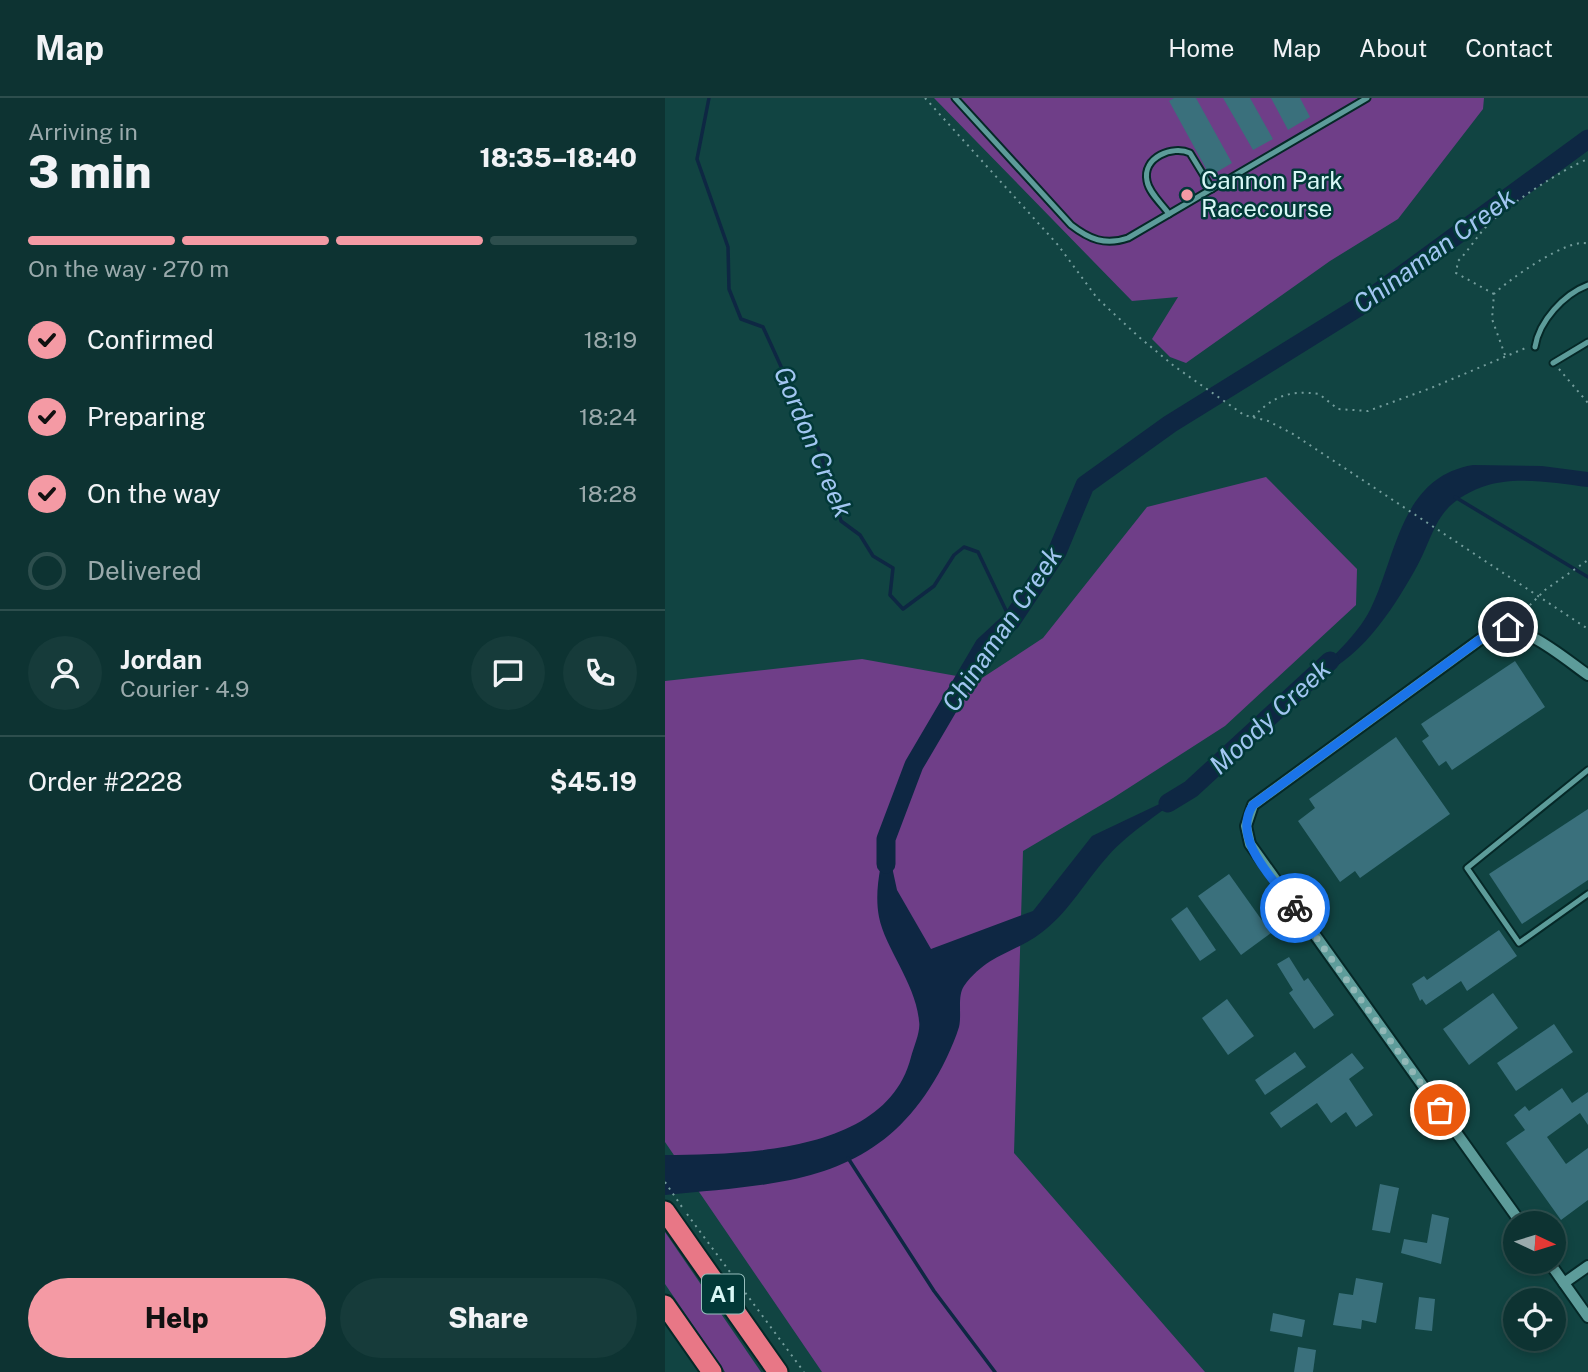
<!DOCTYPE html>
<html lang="en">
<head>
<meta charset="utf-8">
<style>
  body { margin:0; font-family:"Public Sans",sans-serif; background:#163b3a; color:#f1f3f6; height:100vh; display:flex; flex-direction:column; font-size:26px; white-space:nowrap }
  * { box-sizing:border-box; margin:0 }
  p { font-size:23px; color:#9aaaac }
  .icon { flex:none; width:38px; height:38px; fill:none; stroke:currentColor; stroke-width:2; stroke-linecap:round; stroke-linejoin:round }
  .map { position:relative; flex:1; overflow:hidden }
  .side { display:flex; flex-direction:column; background:#0d3332; width:665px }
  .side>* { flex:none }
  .needle { width:46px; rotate:94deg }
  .buttons { position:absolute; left:838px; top:1113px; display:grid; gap:14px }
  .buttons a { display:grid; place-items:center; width:63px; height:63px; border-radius:50%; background:#0d3332; box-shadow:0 4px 10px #0003,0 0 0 2px #2d4e4d; font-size:35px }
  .pin { position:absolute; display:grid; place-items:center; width:60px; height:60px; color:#fff; margin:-30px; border:4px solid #fff; border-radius:50%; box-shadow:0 2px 7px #0007 }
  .courier { position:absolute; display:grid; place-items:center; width:70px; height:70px; margin:-35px; border:5px solid #1a73e8; border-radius:50%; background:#fff; color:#222; box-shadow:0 2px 9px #0007 }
  .head em { font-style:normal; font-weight:800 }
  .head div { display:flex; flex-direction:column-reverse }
  .head { display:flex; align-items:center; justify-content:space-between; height:119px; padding:0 28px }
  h1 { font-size:46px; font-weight:800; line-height:52px }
  .bar { display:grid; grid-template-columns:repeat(4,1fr); gap:10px 7px; align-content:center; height:84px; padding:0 28px }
  .bar i { height:9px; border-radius:5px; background:#2d4e4d }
  .bar .on { background:#f49aa4 }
  .bar p { grid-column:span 4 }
  .line { display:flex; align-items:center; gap:18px; padding:0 28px; border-top:2px solid #2d4e4d }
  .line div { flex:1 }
  .round { display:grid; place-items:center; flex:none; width:74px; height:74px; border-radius:37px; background:#163b3a }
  ol { padding:0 28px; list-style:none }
  li { display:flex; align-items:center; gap:21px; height:77px }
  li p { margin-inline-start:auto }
  li .icon { padding:7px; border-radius:50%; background:#f49aa4; color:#111; stroke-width:4 }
  li:last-child { color:#9aaaac }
  li i { width:38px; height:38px; border:4px solid #2d4e4d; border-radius:50% }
  .primary-button { display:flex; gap:14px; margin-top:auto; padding:14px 28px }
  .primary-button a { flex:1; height:80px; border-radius:42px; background:#f49aa4; color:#111; font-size:28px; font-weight:800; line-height:80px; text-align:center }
  .primary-button a+a { background:#163b3a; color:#f1f3f6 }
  header { display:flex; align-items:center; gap:42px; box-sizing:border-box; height:98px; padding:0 35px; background:#0d3332; border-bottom:2px solid #2d4e4d }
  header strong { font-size:33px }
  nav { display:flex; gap:38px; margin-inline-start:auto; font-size:24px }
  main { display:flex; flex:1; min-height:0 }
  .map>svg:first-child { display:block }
  .green { fill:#6f3e88 }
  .water { fill:#0e2743 }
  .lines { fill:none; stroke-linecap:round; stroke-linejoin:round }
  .stream { stroke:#0e2743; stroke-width:3.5 }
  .river { stroke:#0e2743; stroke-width:19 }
  .building { fill:#3a707c }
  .lane-casing { stroke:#052827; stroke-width:9 }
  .street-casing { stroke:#052827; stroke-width:14 }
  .highway-casing { stroke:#052827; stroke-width:23 }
  .path { stroke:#749d9c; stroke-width:2; stroke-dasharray:2 5; stroke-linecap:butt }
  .lane { stroke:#5d9c9a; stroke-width:5 }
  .street { stroke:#5d9c9a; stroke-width:10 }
  .highway { stroke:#e87786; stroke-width:19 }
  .done { stroke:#92b8b7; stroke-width:7; stroke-dasharray:0 12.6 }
  .route { stroke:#1a73e8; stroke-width:9 }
  .poi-dot { fill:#f49aa4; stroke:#023938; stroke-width:2.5 }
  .labels { text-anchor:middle; stroke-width:5; stroke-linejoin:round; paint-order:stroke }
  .shield { fill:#023938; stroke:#98bebd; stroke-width:2 }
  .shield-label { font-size:23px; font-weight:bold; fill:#d8f7f6 }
  .poi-label { font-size:24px; fill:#d8f7f6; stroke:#023938; text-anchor:start }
  .water-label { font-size:26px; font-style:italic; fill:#a2c6f1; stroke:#023938 }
</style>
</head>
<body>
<header>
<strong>Map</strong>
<nav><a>Home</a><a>Map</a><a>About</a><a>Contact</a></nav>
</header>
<main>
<section class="side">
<div class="head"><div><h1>3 min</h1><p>Arriving in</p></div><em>18:35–18:40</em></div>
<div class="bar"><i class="on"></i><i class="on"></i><i class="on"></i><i></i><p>On the way · 270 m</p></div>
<ol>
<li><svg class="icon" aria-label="check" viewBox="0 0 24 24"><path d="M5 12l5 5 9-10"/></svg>Confirmed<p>18:19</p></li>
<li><svg class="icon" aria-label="check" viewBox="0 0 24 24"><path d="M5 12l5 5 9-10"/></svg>Preparing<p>18:24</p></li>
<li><svg class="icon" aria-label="check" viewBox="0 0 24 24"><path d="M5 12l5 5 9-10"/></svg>On the way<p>18:28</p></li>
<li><i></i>Delivered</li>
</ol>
<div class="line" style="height:126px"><a class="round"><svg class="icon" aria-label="person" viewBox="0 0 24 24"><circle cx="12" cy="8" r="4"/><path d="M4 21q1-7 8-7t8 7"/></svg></a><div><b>Jordan</b><p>Courier · 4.9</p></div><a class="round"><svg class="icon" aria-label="chat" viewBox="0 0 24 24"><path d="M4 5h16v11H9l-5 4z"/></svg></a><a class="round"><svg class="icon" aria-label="phone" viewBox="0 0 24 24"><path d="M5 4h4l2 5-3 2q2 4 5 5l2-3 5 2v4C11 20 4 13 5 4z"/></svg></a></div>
<div class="line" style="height:91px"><div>Order #2228</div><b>$45.19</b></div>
<div class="primary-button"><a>Help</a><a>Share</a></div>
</section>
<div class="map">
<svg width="923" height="1274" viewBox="0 0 923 1274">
  <rect width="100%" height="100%" fill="#114442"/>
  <g class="green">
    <path d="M 269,0 L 819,0 L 818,11 L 733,121 L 665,163 L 521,265 L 505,259 L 487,241 L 513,199 L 467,203 Z"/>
    <path d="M 601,379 L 692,471 L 691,507 L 560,628 L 448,700 L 358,753 L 349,1055 L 540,1274 L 157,1274 L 0,1044 L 0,583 L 197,561 L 314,582 L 378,540 L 482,409 Z"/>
    <path d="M 0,1134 L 96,1274 L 60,1274 L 0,1186 Z"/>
  </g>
  <g class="water">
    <path d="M 808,367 L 877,368 L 923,374 L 923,389 C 890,385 849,377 817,389 C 768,408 772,433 750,472 C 725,516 695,562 646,582 C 665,560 692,538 705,512 C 732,458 735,379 808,367 Z"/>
    <path d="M 526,691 C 499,713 465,733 443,758 C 422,781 405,812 381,831 C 353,855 324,854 299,888 C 292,898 297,917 294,929 C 291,939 286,950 282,959 C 221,1086 123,1085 0,1097 L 0,1057 C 80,1056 222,1055 246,959 C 249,948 256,933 254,923 C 251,886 220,850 214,819 C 209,793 216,767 221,741 L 232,792 L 266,851 L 368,813 L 427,738 Z"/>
  </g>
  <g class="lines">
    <g class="stream">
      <path d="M 44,0 L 32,61 L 63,149 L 64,191 L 76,221 L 98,229 L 155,354 L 176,423 L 195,437 L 208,458 L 228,470 L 225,497 L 238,511 L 269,488 L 289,457 L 299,449 L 313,454 L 346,523"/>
      <path d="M 790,399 L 923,479"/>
      <path d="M 183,1060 L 269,1193 L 330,1274"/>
    </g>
    <g class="river">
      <path d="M 503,705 L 526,691 L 665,563"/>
      <path d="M 221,766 L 221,741 L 249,667 L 319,548 L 346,523 L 392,454 L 420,387 L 505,326 L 692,210 L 923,41"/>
    </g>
  </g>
  <g class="building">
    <path d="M 509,0 L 531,0 L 567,65 L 545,78 L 504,3 Z"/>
    <path d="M 558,0 L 585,0 L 608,41 L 588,52 Z"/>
    <path d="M 606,0 L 635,0 L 645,19 L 623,32 Z"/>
    <path d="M 850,563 L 880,609 L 787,672 L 781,663 L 774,668 L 757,643 L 764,638 L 756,626 Z"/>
    <path d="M 731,639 L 785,716 L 695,780 L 690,773 L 675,784 L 633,723 L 650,710 L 644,701 Z"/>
    <path d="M 923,711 L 923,782 L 857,826 L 824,776 Z"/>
    <path d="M 564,776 L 606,835 L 576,857 L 533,798 Z"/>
    <path d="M 522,809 L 551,852 L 535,863 L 506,821 Z"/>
    <path d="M 834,832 L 852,858 L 802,893 L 796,883 L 761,907 L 757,901 L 755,903 L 747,886 L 759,878 L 762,882 Z"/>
    <path d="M 624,859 L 639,883 L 643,880 L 669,917 L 649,931 L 624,895 L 628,892 L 612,866 Z"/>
    <path d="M 828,895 L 853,930 L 804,967 L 778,931 Z"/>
    <path d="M 562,901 L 589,938 L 563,957 L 537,920 Z"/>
    <path d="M 889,926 L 908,954 L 851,993 L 832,965 Z"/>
    <path d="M 630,954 L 641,969 L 600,997 L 590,982 Z"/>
    <path d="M 687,955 L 699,970 L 684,981 L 708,1017 L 691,1029 L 681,1014 L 666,1025 L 652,1005 L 616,1030 L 605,1015 Z"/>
    <path d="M 897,990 L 907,1005 L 923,994 L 923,1027 L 915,1015 L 882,1039 L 901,1066 L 923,1050 L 923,1102 L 896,1122 L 841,1045 L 860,1032 L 849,1017 L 860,1008 L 864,1013 Z"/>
    <path d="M 715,1086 L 734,1090 L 725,1135 L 707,1132 Z"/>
    <path d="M 767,1116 L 784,1120 L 776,1166 L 736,1155 L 739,1141 L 762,1145 Z"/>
    <path d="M 691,1180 L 718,1185 L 711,1225 L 697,1222 L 696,1231 L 668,1227 L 674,1195 L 688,1197 Z"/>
    <path d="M 754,1199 L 770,1201 L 767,1233 L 750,1231 Z"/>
    <path d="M 608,1215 L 640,1222 L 637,1239 L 605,1233 Z"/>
    <path d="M 633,1249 L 651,1252 L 648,1274 L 629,1274 Z"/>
  </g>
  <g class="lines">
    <defs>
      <g id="lane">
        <path d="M 290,0 L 406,127 C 424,141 440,148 463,140 L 702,0"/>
        <path d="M 504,116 C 497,106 484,95 482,83 C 477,59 508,47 525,55 L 547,91"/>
        <path d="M 870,249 C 874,223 899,196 923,187"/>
        <path d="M 888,265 L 923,244"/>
        <path d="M 923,672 L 802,770 L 854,845 L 923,796"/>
      </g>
      <g id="street">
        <path d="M 856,1125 L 585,746 L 581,728 L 588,707 L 828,532 C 856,522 900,561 923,577"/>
        <path d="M 884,1164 L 923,1219"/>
        <path d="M 899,1185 L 923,1168"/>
      </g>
      <g id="highway">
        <path d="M 0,1113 L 113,1274"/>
        <path d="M 0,1207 L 47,1274"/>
      </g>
    </defs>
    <use href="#lane" class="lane-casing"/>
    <use href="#street" class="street-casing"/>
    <use href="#highway" class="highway-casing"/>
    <g class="path">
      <path d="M 260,0 L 393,147 L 432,200 L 474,239 L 509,268 L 579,317 L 603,323 L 628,336 L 923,531"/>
      <path d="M 829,196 L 791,175 L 793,163 C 805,151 813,136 825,125 C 844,106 898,71 923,61"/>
      <path d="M 840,257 L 827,221 L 829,196 C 843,182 905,138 923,146"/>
      <path d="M 894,271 L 923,305"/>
      <path d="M 588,319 C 609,298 624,292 654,296 L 673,311 L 703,313 L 766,290 L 863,249"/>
      <path d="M 850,522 L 880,492 L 923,462"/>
      <path d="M 0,1084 L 19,1112"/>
      <path d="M 22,1116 L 139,1274"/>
    </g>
    <use href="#lane" class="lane"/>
    <use href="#street" class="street"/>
    <use href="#highway" class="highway"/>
  </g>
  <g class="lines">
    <path class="done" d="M 630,810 L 775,1012"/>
    <path class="route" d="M 630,810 C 611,784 565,741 588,707 L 828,532 L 843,529"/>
  </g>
  <circle class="poi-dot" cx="522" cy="97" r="7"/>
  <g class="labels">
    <rect class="shield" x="37" y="1176.5" width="42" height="39" rx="5"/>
    <g class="shield-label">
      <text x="58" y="1204">A1</text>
    </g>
    <g class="poi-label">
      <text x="536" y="91">Cannon Park<tspan x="536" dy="28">Racecourse</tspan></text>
    </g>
    <g class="water-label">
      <text transform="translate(769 153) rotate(-36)" y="9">Chinaman Creek</text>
      <text transform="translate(148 344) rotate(67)" y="9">Gordon Creek</text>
      <text transform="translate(337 531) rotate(-56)" y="9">Chinaman Creek</text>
      <text transform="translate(605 619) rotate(-43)" y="9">Moody Creek</text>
    </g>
  </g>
</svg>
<div class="buttons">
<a><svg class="needle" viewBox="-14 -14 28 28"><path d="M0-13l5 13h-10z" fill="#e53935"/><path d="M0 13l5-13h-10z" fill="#9aaaac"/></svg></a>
<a><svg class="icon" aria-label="locate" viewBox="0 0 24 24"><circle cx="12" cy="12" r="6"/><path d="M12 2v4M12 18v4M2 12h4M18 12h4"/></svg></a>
</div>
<div class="pin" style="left:775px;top:1012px;background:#ea580c"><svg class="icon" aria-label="bag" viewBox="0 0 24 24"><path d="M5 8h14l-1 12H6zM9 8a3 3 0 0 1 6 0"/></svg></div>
<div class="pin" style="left:843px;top:529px;background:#1f2937"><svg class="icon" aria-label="home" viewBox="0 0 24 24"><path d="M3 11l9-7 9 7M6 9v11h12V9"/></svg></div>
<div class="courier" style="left:630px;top:810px"><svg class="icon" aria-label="bike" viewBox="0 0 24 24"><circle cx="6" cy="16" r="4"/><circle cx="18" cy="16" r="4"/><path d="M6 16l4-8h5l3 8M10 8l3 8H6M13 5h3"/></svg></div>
</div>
</main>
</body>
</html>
